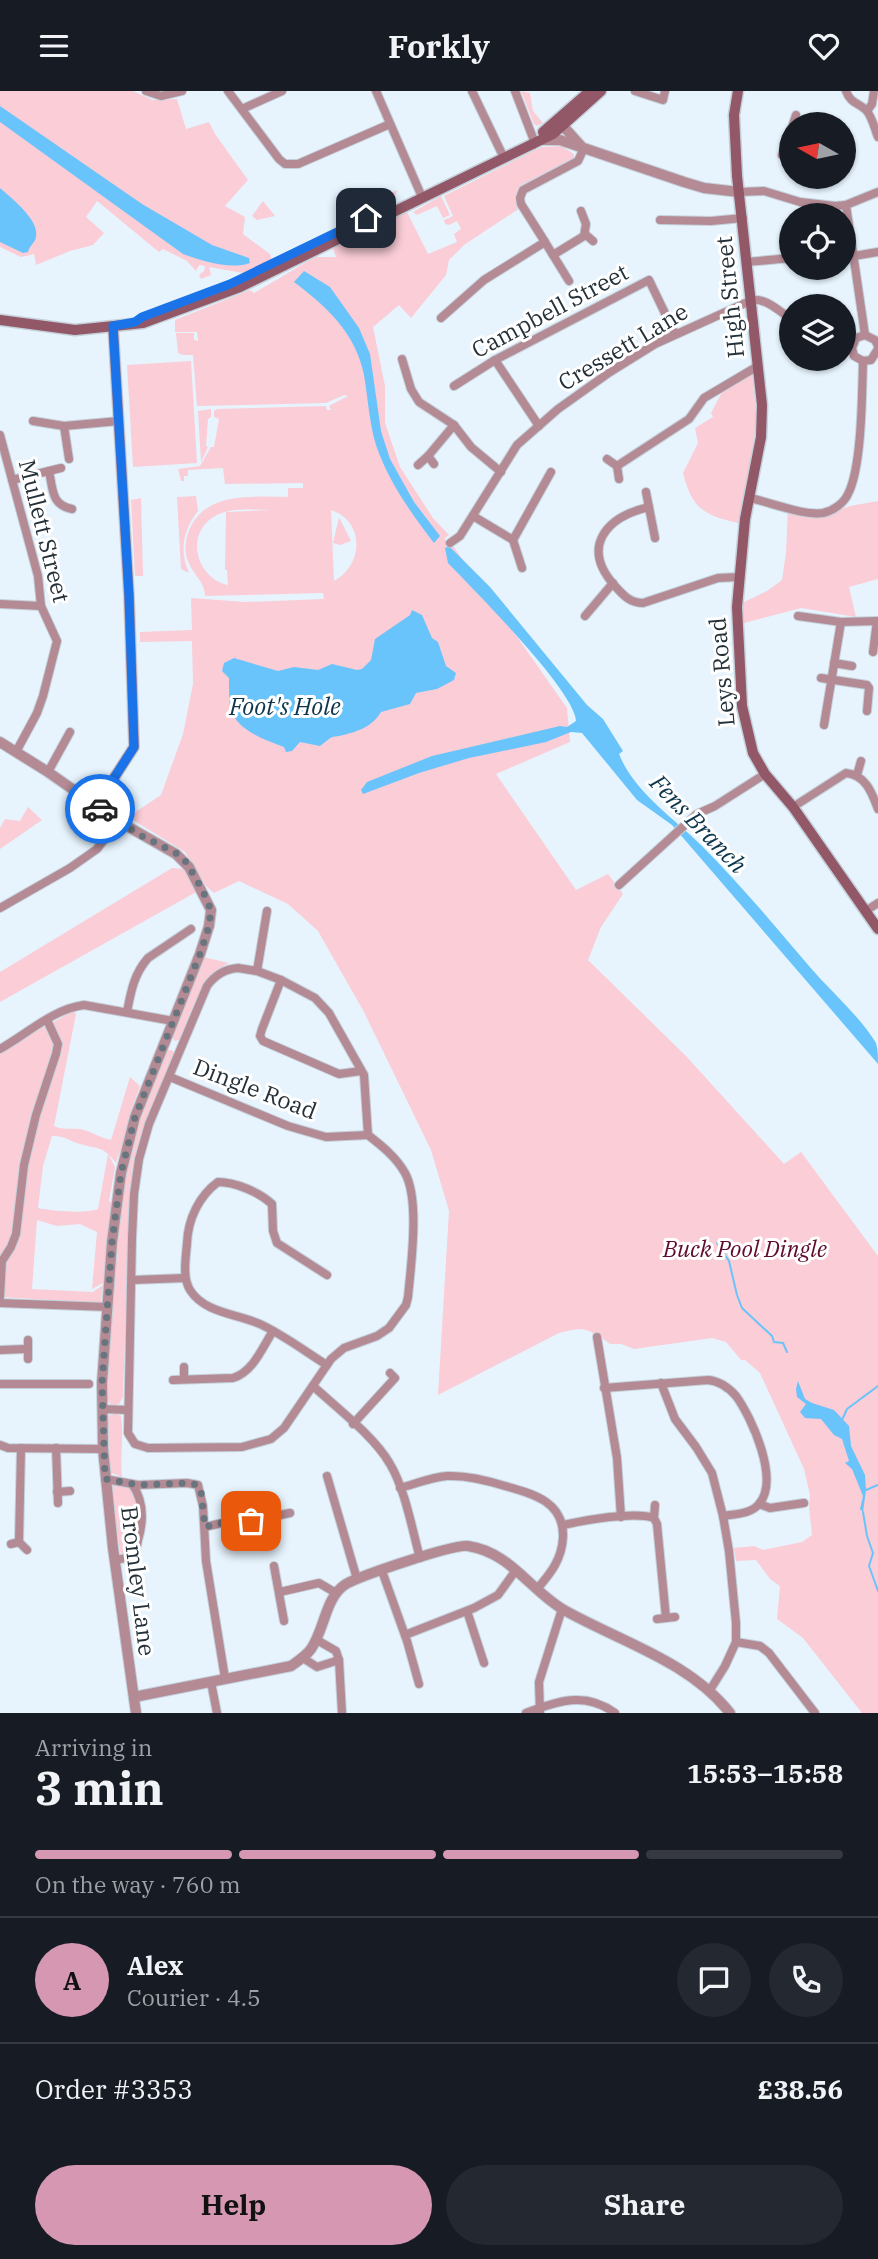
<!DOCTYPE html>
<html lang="en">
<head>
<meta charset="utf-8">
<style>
  body { margin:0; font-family:"IBM Plex Serif",serif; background:#242831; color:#f1f3f6; height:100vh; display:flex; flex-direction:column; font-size:26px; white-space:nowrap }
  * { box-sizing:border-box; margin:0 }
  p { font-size:23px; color:#9ea1a6 }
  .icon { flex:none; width:38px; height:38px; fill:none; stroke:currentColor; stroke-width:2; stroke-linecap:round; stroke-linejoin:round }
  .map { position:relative; height:1622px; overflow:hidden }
  .panel { display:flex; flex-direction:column; background:#171b24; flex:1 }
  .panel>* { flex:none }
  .needle { width:46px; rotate:279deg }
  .fabs { position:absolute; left:779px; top:21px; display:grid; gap:14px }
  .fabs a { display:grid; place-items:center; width:77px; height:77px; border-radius:50%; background:#171b24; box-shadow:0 2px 5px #0004; font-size:35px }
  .pin { position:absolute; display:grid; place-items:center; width:60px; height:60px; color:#fff; margin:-30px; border-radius:14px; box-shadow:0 4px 10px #0006 }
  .courier { position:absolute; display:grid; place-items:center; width:70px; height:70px; margin:-35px; border:5px solid #1a73e8; border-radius:50%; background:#fff; color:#222; box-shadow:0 2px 9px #0007 }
  .summary em { font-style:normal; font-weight:800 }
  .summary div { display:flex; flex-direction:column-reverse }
  .summary { display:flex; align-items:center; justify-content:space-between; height:119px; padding:0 35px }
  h1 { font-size:46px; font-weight:800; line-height:52px }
  .bar { display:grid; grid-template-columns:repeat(4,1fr); gap:10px 7px; align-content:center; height:84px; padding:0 35px }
  .bar i { height:9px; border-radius:5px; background:#363941 }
  .bar .current { background:#d597b2 }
  .bar p { grid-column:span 4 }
  .line { display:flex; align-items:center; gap:18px; padding:0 35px; border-top:2px solid #363941 }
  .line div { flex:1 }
  .round { display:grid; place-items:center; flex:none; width:74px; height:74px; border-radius:37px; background:#242831 }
  .button { display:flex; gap:14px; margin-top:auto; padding:14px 35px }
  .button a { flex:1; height:80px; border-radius:42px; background:#d597b2; color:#111; font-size:28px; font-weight:800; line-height:80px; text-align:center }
  .button a+a { background:#242831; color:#f1f3f6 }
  header { display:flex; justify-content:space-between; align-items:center; height:91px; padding:0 35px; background:#171b24; font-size:32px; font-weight:800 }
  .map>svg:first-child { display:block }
  .green { fill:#facdd7; fill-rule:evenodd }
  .water { fill:#69c4fc }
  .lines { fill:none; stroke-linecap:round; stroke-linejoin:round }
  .stream { stroke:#69c4fc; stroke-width:2 }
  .minor-casing { stroke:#c4d1da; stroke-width:10 }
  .tertiary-casing { stroke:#c4d1da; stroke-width:12 }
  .secondary-casing { stroke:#c4d1da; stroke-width:13 }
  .minor { stroke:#b48a94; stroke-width:8 }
  .tertiary { stroke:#b48a94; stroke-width:10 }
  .secondary { stroke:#935868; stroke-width:10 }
  .done { stroke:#69757e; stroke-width:7; stroke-dasharray:0 12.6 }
  .route { stroke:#1a73e8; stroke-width:9 }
  .labels { text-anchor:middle; stroke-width:6; stroke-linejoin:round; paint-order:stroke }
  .street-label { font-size:23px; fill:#253139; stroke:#fff }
  .park-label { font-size:23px; font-style:italic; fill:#5f0b2e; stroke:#fff }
  .water-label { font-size:24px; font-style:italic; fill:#0d364c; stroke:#fff }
</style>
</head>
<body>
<header><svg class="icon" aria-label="menu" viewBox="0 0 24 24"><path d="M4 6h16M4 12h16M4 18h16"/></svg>Forkly<svg class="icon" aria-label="heart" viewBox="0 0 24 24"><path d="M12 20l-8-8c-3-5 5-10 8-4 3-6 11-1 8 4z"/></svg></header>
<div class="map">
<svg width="878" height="1622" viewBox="0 0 878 1622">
  <rect width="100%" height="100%" fill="#e7f4fd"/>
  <g class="green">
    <path d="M 0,0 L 133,0 L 153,9 L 177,8 L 186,38 L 209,31 L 215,43 L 248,89 L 225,115 L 245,126 L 243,143 L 270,163 L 271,167 L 269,173 L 243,182 L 209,176 L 211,184 L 201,188 L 199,184 L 204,180 L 205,175 L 199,174 L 196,180 L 187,170 L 163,158 L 159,161 L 97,110 L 86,126 L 104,142 L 93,154 L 70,160 L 36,174 L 34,163 L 21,166 L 0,156 Z"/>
    <path d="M 521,0 L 530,2 L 533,20 L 543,32 L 537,35 L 534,33 Z"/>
    <path d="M 561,55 L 574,63 L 574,67 L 521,94 L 515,109 L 520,117 L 464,154 L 449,169 L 446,184 L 411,227 L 399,214 L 373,236 L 385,295 L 385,332 L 400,376 L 433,427 L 449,444 L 444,448 L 451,452 L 567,617 L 570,651 L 496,683 L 576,799 L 608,783 L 623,803 L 601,836 L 588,869 L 686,965 L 784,1073 L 801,1061 L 878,1165 L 878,1622 L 862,1622 L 803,1547 L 777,1528 L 780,1495 L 770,1488 L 756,1469 L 736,1470 L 734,1457 L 754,1455 L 763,1459 L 802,1451 L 812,1444 L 809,1416 L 810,1404 L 804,1378 L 760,1282 L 745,1269 L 741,1269 L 726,1251 L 712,1247 L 634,1258 L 621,1253 L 610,1253 L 602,1247 L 597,1246 C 587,1234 572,1239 559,1242 L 438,1304 L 449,1120 L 431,1059 L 364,921 L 318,840 L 288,813 L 239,790 L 214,802 L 206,795 L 185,761 L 128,726 L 161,704 L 183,643 L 193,593 L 192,550 L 140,551 L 140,541 L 192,539 L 191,507 L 245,511 L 324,508 L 323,502 L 205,505 C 205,490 191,482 187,467 C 184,457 186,444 191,435 C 209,400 255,406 288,406 L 288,397 L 303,397 L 303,392 L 225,393 L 223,377 L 188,379 L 188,385 L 184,385 L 184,390 L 181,390 L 178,378 L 200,375 L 211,356 L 214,356 L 219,328 L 214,326 L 214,320 L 217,318 L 326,315 L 327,319 L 331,319 L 329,315 L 348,305 L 344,304 L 326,312 L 197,315 L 193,264 L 183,264 L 178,262 L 176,242 L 194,242 L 194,249 L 198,250 L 197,241 L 175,241 L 175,229 L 250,199 L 254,202 L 315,166 L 336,166 L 333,157 L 407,121 L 428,163 L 457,151 L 454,143 L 461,138 L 457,130 L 449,134 L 445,133 L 444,129 L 453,125 L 444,105 L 535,59 L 543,56 ZM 271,419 L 226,421 L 225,479 L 227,479 L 228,494 C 195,487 184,440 217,424 C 233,416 253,419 271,419 ZM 331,419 C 365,430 364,474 334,490 Z"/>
    <path d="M 397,99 L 395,106 L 342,132 L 340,128 Z"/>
    <path d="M 441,105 L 450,124 L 443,127 L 437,115 L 417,124 L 413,121 Z"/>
    <path d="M 263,110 L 275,125 L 257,129 L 252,125 Z"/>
    <path d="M 191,270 L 197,372 L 133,376 L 127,274 Z"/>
    <path d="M 752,282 L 756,323 L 754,353 L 738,432 C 704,424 692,418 683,382 L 698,352 L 695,337 L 713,326 L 711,322 L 722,301 Z"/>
    <path d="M 211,318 L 211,326 L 208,328 L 206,355 L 208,356 L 201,371 L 198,320 Z"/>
    <path d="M 196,405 L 198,420 C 183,439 179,460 189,482 L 181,478 L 177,406 Z"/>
    <path d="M 141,407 L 143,485 L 135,485 L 131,409 Z"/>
    <path d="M 878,410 L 878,488 L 849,496 L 856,526 L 801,517 L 744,532 L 742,512 L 767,500 L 782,489 L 786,462 L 788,417 L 825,424 L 850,415 Z"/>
    <path d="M 339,426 L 351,450 L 340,454 L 333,452 Z"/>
    <path d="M 28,716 L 42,729 L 0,758 L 0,737 L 5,728 L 20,730 Z"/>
    <path d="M 172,777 L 186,778 L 198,800 L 0,911 L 0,881 Z"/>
    <path d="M 203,866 L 229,872 C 200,886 192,921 179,949 L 175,950 L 172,946 Z"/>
    <path d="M 73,920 L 76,923 L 54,1035 C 64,1040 74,1036 84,1039 C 94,1042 101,1047 111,1049 L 130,986 L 140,995 L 128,1028 L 130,1032 L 123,1062 L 119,1062 L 116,1072 C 103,1055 98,1058 80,1053 C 70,1050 63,1044 52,1045 L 43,1075 L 38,1117 C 51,1120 85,1123 98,1118 L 108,1063 L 115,1076 L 109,1110 L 113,1113 L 103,1192 L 92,1198 L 97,1141 L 80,1133 L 57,1135 L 37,1129 L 32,1198 L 93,1201 L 103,1194 L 101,1212 L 0,1206 L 0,961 Z"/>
    <path d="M 167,959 L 172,959 L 175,963 L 135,1071 L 129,1117 L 123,1306 L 119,1313 L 112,1314 L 106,1309 L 118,1130 L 127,1076 L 137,1033 Z"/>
    <path d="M 115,1322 L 121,1325 C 124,1346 120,1365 122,1386 L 109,1381 L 108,1325 Z"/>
    <path d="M 113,1393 L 130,1397 C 144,1423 137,1435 130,1461 L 124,1464 L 120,1461 L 110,1397 Z"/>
  </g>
  <g class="water">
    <path d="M 0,15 L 142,113 L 212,154 L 249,167 L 250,172 C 231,179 202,170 183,163 L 0,31 Z"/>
    <path d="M 0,97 C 11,107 40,129 36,146 C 35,152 29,155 28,161 L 23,162 L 0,151 Z"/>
    <path d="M 304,180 L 330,196 L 359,237 L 370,263 L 381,340 L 390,368 L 414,411 L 440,445 L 434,452 C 411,422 388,390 376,354 C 369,331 368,307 364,284 C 356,242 326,215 294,191 Z"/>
    <path d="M 449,455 L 490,496 L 587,614 L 603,628 L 623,660 L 619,663 C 634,701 674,727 702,755 C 740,793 774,834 809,875 C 831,901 859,924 876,952 C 878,958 878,967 878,973 L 672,734 L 637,709 L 582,642 L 571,641 L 546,651 L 469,667 L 419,682 L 363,703 L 361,699 L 367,691 L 432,665 L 560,635 L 567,636 L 576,630 C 575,600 472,497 448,472 L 445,457 Z"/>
    <path d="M 412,519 L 422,524 L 432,547 L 438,551 L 446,575 L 456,582 L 454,589 L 437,598 L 416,602 L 410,613 L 381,621 C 372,636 357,641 339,645 C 334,646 333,645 329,648 C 326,650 323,653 320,655 L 300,651 L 292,660 L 286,661 L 284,656 C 266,649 234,639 230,615 C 229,605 229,596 229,587 L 222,580 L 224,572 L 234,567 L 278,580 L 294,576 L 318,579 L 332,573 L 357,579 L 362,578 L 371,569 L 375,548 L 410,524 Z"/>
    <path d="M 798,1290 L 805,1308 L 812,1312 L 834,1319 L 849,1335 L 851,1355 L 865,1384 L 866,1399 L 863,1421 L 860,1418 L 863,1405 L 852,1378 L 845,1372 L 849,1370 L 842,1348 L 834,1344 L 821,1328 L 805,1327 L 800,1321 L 806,1313 L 797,1306 L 796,1298 Z"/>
  </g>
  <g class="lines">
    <g class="stream">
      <path d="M 717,1152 L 729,1170 L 737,1204 L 742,1217 L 772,1245 L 774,1251 L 783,1252 L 787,1261"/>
      <path d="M 842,1329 L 847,1318 L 878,1295"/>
      <path d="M 866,1399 L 878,1394"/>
      <path d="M 863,1421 L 867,1445 L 873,1462 L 869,1475 L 878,1500"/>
    </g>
    <defs>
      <g id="minor">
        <path d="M 146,0 L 161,5 L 182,0"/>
        <path d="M 228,0 L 279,68 L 285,73 L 298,73 L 390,33"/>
        <path d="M 376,0 L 422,106"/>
        <path d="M 472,0 L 504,67"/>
        <path d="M 515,0 L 533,47 L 533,54"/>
        <path d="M 635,0 L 663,9 L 665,0"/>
        <path d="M 846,0 C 850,12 859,12 866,19 C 872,25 875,39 878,46"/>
        <path d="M 242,18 L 282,0"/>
        <path d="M 867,20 L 872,13 L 874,0"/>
        <path d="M 793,33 L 796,24"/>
        <path d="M 782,64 L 791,37"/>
        <path d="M 739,101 L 764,100 L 800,111 L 835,115 L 846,114 L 878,101"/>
        <path d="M 846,114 L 865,244"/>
        <path d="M 660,129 L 711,130 L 743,127"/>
        <path d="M 585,143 L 593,150"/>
        <path d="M 545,151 L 569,190"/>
        <path d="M 553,164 L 584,145 L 586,133 L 581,120"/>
        <path d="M 854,165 L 878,161"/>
        <path d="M 747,171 L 791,167"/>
        <path d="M 441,227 L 484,189 L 545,151 L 521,113 L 520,107 L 523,99 L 578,70 L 584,57"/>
        <path d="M 878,255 L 875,249 L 865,244 L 856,247 L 852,257 L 854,265 L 863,270 L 871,269 L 878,258"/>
        <path d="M 402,268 L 411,298 L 419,311 L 454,334 L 471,356 L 501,381"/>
        <path d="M 495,269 L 539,335"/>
        <path d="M 454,295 L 495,269 L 649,189 L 675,243"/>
        <path d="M 33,330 L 64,335 L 119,330"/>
        <path d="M 64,335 L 69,368"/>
        <path d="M 0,344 L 38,485 L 41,515 L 57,550 L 43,605 L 37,622 L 16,661"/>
        <path d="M 607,368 L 617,375 L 619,388"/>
        <path d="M 434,373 L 428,365 L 454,334"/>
        <path d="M 418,374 L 428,365"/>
        <path d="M 617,375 L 689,328 L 704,307 L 758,275"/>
        <path d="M 49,380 C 53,398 51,414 72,418"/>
        <path d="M 12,389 L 61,377"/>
        <path d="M 646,401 L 655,447"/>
        <path d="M 750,407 C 769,411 804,425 823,422 C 833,420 844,412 848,403 C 862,376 862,303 863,270"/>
        <path d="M 649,416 C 606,426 580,456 615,495 C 623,504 630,512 643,512 L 718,487 L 739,486"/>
        <path d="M 473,425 L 513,449 L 522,477"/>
        <path d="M 513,449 L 551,381"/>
        <path d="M 450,452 L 460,445 L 517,354 L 558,318 L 610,281 L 655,253 L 752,209 C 766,207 779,220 791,228"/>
        <path d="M 0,513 L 41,515"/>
        <path d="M 585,525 L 613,492"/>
        <path d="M 798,525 L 841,531 L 878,530"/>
        <path d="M 873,561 L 877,530"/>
        <path d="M 834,572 L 852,575"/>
        <path d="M 821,587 L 867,594 L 869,597 L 867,620"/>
        <path d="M 824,634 L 841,531"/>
        <path d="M 48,681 L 70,641"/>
        <path d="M 857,684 L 861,670"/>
        <path d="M 793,716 L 846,682 C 866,684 872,702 878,718"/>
        <path d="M 619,794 L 697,723 L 715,715 L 765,683"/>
        <path d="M 0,817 L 70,777 L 97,758 L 118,730"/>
        <path d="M 867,819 L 878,812"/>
        <path d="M 238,877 L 257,880 L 281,889 L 315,907 L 329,922 L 364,984 L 368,1044 C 382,1055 396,1066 405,1082 C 420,1109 411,1174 408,1206 L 406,1214 L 389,1237 L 377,1245 L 344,1257 L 331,1268 L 284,1337 L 271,1348 L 242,1356 L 148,1357 L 135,1353 L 128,1342 L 132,1147 L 134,1103 L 139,1068 L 149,1033 L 207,895 C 215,884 224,878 238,877 Z"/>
        <path d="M 257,880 L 267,820"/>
        <path d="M 281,889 L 262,938 L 260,945 L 263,950 L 339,983 L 361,980"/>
        <path d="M 127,921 C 131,900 134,883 148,867 L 191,838"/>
        <path d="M 0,958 C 27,943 53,918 84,914 L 173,930"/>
        <path d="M 170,986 L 288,1035 L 326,1046 L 368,1044"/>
        <path d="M 327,1184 L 277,1152 L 273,1140 L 272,1113 C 259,1101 235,1091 218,1091 C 199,1105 188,1128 187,1152 C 186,1167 182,1186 190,1199 C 205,1223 240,1223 262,1234 C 285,1245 306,1261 327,1274"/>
        <path d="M 132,1189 L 185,1187"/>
        <path d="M 0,1206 L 2,1170 L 11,1156 L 16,1143 L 24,1074 L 36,1024 L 56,963 L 58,953 L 47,929"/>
        <path d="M 0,1212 L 108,1216"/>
        <path d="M 597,1246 L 617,1367 L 621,1426"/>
        <path d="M 0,1259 L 26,1258"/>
        <path d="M 28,1268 L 28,1249"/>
        <path d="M 184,1276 L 184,1288"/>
        <path d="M 173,1289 L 233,1287 C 253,1281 262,1257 273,1240"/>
        <path d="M 661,1292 L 675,1328 L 696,1356 L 712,1382 L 723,1425 L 729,1460 L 736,1532 L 736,1551 L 725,1575 L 710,1599"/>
        <path d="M 0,1293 L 89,1293"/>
        <path d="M 313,1295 C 336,1316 375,1346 390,1373 C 405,1398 412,1438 420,1467"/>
        <path d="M 604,1297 L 708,1289 C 719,1290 729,1297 736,1305 C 752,1327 780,1389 759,1413 C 751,1423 735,1423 723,1425"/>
        <path d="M 102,1318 L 128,1319"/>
        <path d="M 353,1333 L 395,1287 L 390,1282"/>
        <path d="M 0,1354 L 8,1357 L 103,1358"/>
        <path d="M 56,1357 L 58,1412"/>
        <path d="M 327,1385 L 357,1488"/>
        <path d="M 105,1388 L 138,1394 L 187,1392 L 198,1394 L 203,1415 L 206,1470 L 225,1587"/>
        <path d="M 400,1397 C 415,1393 432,1386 447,1385 C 467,1384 486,1389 505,1395 C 534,1403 564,1411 563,1446 C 562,1468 551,1482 537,1498"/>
        <path d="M 57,1401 L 70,1400"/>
        <path d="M 759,1413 L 770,1417 L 804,1412"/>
        <path d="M 654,1427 L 655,1414"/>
        <path d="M 563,1434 C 585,1429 635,1420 654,1427 L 657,1433 L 666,1527"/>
        <path d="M 205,1436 L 230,1430 L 251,1430 L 290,1422"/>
        <path d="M 19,1451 L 21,1357"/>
        <path d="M 11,1453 L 19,1451 L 27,1459"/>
        <path d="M 114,1469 C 120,1468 126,1468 131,1464 C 136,1461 137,1455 138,1449 C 144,1429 144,1410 132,1393"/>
        <path d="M 274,1475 L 284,1530"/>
        <path d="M 382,1480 L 407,1550 L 419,1593"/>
        <path d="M 280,1501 L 319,1492 L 336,1502"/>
        <path d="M 467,1520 L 484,1572"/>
        <path d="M 657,1528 L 675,1526"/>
        <path d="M 405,1544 L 474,1517 L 498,1504 L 516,1479"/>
        <path d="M 317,1549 L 336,1560 L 339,1569 L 342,1622"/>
        <path d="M 736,1551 L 760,1555 L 769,1562 L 815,1622"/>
        <path d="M 303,1567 L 317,1576 L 339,1569"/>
        <path d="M 211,1591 L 217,1622"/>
        <path d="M 526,1622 C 557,1610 585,1600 615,1622"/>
        <path d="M 540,1622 L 539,1591 L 562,1518"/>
      </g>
      <g id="tertiary">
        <path d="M 556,35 L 564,36 L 581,55"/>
        <path d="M 542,49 L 560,49 L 684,91 L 704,97 L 739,101"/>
        <path d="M 0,651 L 48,681 L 118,730 L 176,763 L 189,776 L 211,819 L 209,835 L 200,863 L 135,1026 L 121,1082 L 112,1151 L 102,1292 L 103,1358 L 113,1457 L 136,1622"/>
        <path d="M 96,715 L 134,656 L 129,505 L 113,235"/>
        <path d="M 134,1606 L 291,1575 C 298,1570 306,1565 311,1558 C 325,1538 325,1506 346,1493 C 360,1485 453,1453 468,1455 C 510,1461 530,1499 564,1519 C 621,1551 689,1570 730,1622"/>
      </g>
      <g id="secondary">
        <path d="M 738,0 L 734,24 L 737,85 L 762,314 L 761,346 L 745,428 L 737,516 L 742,615 L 753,662 L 765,683 L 793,716 L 878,838"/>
        <path d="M 543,41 L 590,0"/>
        <path d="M 0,229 L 75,239 L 143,232 L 240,196 L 553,43 L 601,0"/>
      </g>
    </defs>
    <use href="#minor" class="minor-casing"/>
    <use href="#tertiary" class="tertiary-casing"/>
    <use href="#secondary" class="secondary-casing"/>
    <use href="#minor" class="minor"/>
    <use href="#tertiary" class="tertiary"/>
    <use href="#secondary" class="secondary"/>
  </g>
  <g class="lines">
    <path class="done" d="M 100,718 L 140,744 L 176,762 L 186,771 L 202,798 L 211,819 L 209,835 L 200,863 L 135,1026 L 121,1082 L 112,1151 L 102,1292 L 105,1388 L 138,1394 L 187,1392 L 198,1394 L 201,1401 L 205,1436 L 230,1430 L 251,1430"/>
    <path class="route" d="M 100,718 L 96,715 L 134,656 L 129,505 L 113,235 L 135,231 L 142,226 L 230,193 L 366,127"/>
  </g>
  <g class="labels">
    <g class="street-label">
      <text transform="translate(730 206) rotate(-96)" y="8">High Street</text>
      <text transform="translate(550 220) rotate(-28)" y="8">Campbell Street</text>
      <text transform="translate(623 256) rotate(-31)" y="8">Cressett Lane</text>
      <text transform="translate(44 440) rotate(76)" y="8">Mullett Street</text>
      <text transform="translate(722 581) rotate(-95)" y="8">Leys Road</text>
      <text transform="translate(255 998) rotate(21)" y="8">Dingle Road</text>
      <text transform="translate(138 1490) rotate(83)" y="8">Bromley Lane</text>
    </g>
    <g class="park-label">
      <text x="745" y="1166">Buck Pool Dingle</text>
    </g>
    <g class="water-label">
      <text x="285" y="624">Foot's Hole</text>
      <text transform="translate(698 733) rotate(46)" y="8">Fens Branch</text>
    </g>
  </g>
</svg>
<div class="fabs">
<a><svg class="needle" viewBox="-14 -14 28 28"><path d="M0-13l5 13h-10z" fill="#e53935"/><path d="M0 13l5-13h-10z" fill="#9ea1a6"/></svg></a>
<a><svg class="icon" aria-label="locate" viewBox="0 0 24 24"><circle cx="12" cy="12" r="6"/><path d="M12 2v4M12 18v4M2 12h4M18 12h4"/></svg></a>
<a><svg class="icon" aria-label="layers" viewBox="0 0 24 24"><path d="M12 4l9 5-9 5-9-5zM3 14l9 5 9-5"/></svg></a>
</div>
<div class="pin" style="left:251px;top:1430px;background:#ea580c"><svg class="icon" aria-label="bag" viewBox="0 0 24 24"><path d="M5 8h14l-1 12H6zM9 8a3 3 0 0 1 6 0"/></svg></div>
<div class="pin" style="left:366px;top:127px;background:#1f2937"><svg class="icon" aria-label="home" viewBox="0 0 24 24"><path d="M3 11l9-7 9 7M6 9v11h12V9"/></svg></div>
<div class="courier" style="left:100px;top:718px"><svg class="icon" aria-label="car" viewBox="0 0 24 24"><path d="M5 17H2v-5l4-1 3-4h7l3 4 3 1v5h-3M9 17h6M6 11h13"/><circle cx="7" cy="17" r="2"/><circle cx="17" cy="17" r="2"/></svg></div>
</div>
<section class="panel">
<div class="summary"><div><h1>3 min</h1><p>Arriving in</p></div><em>15:53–15:58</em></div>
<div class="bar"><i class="current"></i><i class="current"></i><i class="current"></i><i></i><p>On the way · 760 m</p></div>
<div class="line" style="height:126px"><b class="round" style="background:#d597b2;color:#111">A</b><div><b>Alex</b><p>Courier · 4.5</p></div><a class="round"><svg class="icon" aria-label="chat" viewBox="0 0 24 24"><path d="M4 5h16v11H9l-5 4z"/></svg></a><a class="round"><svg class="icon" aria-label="phone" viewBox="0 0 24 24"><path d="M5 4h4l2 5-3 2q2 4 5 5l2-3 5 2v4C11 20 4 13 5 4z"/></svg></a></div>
<div class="line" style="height:91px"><div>Order #3353</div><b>£38.56</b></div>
<div class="button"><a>Help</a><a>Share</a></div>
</section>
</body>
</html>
